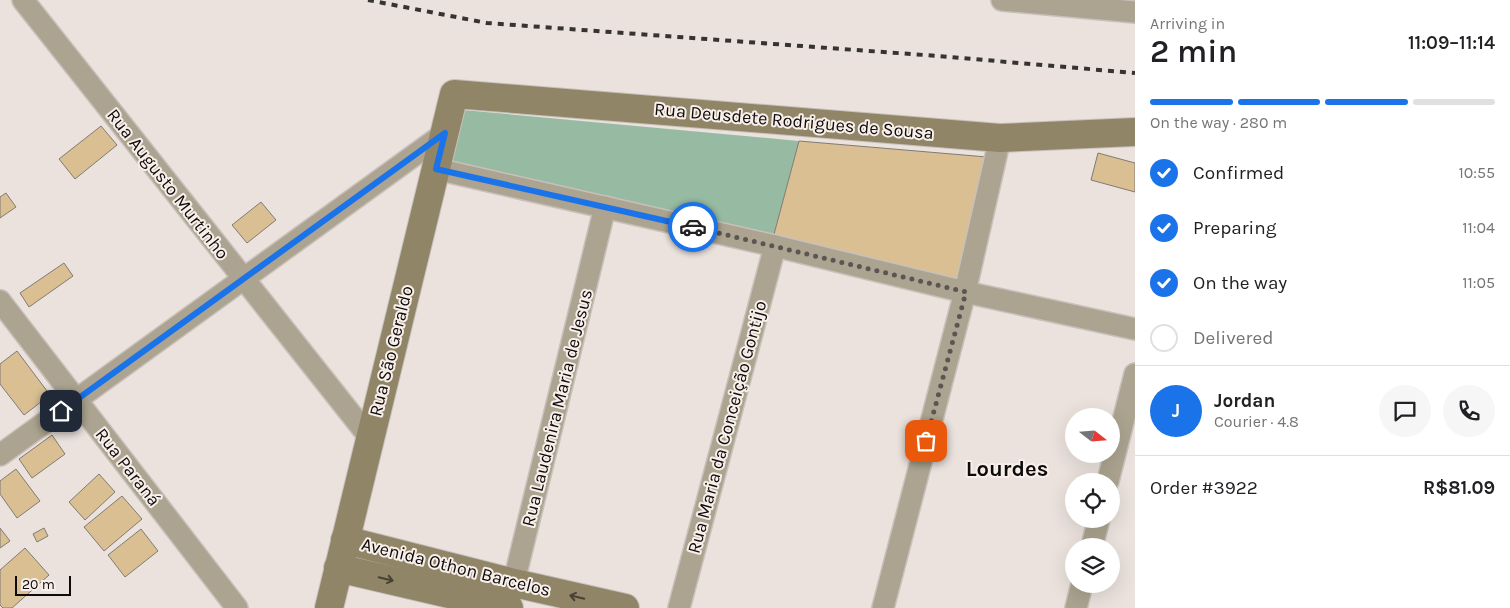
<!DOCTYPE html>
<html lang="en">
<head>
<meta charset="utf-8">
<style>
  body { margin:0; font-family:Karla,sans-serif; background:#f6f6f6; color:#202124; height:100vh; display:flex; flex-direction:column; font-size:19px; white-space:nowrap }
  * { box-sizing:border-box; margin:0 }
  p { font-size:16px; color:#757577 }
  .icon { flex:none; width:28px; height:28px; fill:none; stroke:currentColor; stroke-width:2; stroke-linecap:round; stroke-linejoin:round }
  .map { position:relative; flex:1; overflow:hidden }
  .panel { display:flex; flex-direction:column; background:#fff; width:375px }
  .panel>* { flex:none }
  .needle { width:32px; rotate:107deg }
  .buttons { position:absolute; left:1065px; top:408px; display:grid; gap:10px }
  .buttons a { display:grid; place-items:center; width:55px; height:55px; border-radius:50%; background:#fff; box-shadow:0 5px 20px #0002; font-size:25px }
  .scale { position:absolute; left:15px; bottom:12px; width:56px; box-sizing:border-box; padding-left:5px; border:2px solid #0e0b0a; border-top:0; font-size:14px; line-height:18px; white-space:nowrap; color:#0e0b0a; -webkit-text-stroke:4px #f8efea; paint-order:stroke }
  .pin { position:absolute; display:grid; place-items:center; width:42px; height:42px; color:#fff; margin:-21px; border-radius:10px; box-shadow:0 2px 8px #0006 }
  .courier { position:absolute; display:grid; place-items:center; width:50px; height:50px; margin:-25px; border:4px solid #1a73e8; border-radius:50%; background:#fff; color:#222; box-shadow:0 1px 6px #0007 }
  .head em { font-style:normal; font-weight:600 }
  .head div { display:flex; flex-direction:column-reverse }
  .head { display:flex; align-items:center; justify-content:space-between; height:85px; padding:0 15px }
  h1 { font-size:32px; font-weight:600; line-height:38px }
  .bar { display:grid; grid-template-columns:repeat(4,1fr); gap:8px 5px; align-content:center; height:60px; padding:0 15px }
  .bar i { height:6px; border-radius:4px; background:#e0e0e0 }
  .bar .on { background:#1a73e8 }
  .bar p { grid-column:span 4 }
  .line { display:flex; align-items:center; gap:12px; padding:0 15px; border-top:1px solid #e0e0e0 }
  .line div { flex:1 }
  .round { display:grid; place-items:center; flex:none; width:52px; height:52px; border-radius:26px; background:#f6f6f6 }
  ol { padding:0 15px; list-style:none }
  li { display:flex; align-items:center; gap:15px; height:55px }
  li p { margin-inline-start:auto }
  li .icon { padding:5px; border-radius:50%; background:#1a73e8; color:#fff; stroke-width:4 }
  li:last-child { color:#757577 }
  li i { width:28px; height:28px; border:2px solid #e0e0e0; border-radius:50% }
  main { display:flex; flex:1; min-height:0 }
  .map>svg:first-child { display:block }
  .green { fill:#97bba2 }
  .building { fill:#dabf93; stroke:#807b74 }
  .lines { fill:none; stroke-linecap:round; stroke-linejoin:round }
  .street-casing { stroke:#c8c0bb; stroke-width:24 }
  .secondary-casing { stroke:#c8c0bb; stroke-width:30 }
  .street { stroke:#aca490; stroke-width:21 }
  .secondary { stroke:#908567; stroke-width:28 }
  .rail { stroke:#373331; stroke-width:4; stroke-dasharray:6 6; stroke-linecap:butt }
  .oneway { stroke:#484234 }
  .done { stroke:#5b5654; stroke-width:5; stroke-dasharray:0 9 }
  .route { stroke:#1a73e8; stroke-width:6 }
  .labels { text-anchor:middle; stroke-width:4; stroke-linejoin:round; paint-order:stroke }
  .street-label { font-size:18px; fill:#0e0b0a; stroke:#f8efea }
  .district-label { font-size:22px; font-weight:bold; fill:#0e0b0a; stroke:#f8efea }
</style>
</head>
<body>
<main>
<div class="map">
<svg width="1135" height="608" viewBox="0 0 1135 608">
  <rect width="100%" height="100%" fill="#ebe2dd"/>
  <path class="green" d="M 463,110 L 799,141 L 773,238 L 446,166 Z"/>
  <g class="building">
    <path d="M 101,126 L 117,145 L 75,179 L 59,159 Z"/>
    <path d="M 799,141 L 987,157 L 957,284 L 773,238 Z"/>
    <path d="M 1098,153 L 1135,163 L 1135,192 L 1091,180 Z"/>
    <path d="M 6,193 L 16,207 L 0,218 L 0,197 Z"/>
    <path d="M 261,202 L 276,220 L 247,243 L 232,225 Z"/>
    <path d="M 64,263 L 73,276 L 29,307 L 20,293 Z"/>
    <path d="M 17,351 L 50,395 L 24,415 L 0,384 L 0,364 Z"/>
    <path d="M 52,435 L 65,454 L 32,478 L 19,459 Z"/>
    <path d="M 16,469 L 40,501 L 17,518 L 0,494 L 0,481 Z"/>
    <path d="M 99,474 L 115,492 L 85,520 L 69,502 Z"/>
    <path d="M 122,496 L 142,519 L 104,551 L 84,527 Z"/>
    <path d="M 0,528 L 10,541 L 0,548 Z"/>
    <path d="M 44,528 L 48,536 L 37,542 L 33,534 Z"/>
    <path d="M 141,529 L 158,551 L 125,577 L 108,555 Z"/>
    <path d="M 25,548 L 49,575 L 12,608 L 3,608 L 0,605 L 0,570 Z"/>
  </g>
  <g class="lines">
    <defs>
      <g id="street">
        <path d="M 23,0 L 370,438"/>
        <path d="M 1002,0 L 1135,12"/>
        <path d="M 436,169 L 775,246 L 965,292 L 1135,329"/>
        <path d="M 0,301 L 237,608"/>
        <path d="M 0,455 L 445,133"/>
        <path d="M 1108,481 L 1135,374"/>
        <path d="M 1092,546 L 1099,519"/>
        <path d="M 510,598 L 605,207"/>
        <path d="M 679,608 L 775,246"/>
        <path d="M 883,608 L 965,292 L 1000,138"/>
        <path d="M 1076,608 L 1082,584"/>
      </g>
      <g id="secondary">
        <path d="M 345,540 L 514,583 L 625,608"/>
        <path d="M 338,568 L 509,608"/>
        <path d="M 329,608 L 454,94 L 1000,138 L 1135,132"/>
      </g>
    </defs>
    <use href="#street" class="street-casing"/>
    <use href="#secondary" class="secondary-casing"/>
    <use href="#street" class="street"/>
    <use href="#secondary" class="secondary"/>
    <path class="rail" d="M 368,0 L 487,23 L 938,56 L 1135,73"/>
  </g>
  <defs><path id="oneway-shaft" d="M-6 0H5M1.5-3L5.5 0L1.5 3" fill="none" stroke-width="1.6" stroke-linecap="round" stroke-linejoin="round" transform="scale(1.25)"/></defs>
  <g class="oneway">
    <use href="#oneway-shaft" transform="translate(386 579) rotate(13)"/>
    <use href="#oneway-shaft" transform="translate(577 597) rotate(-167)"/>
  </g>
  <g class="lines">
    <path class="done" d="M 693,227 L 966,292 L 926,441"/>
    <path class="route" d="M 61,411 L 445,133 L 436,169 L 693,227"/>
  </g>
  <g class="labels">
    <g class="street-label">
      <text transform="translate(794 121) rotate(5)" y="6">Rua Deusdete Rodrigues de Sousa</text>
      <text transform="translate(168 184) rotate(52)" y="6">Rua Augusto Murtinho</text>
      <text transform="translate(391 351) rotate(-76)" y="6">Rua São Geraldo</text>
      <text transform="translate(557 408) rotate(-76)" y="6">Rua Laudenira Maria de Jesus</text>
      <text transform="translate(727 427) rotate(-75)" y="6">Rua Maria da Conceição Gontijo</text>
      <text transform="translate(128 467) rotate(52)" y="6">Rua Paraná</text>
      <text transform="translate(456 567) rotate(14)" y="6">Avenida Othon Barcelos</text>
    </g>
    <g class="district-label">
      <text x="1007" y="476">Lourdes</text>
    </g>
  </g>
</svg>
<div class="buttons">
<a><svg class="needle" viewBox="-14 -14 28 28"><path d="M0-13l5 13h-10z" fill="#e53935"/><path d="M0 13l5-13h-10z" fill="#757577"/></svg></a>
<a><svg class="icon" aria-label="locate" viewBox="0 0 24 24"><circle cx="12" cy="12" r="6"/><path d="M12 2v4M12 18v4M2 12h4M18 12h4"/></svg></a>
<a><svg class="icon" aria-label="layers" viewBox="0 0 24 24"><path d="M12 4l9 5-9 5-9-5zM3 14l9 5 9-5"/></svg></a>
</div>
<div class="scale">20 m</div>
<div class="pin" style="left:926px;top:441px;background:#ea580c"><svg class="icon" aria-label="bag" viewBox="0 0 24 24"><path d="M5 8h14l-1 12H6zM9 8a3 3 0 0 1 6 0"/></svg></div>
<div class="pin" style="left:61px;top:411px;background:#1f2937"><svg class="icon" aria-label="home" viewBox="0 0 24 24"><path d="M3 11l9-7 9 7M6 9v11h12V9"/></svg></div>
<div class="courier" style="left:693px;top:227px"><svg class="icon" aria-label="car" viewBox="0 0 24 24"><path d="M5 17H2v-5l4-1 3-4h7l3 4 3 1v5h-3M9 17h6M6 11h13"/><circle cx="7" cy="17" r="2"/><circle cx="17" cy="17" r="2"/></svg></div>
</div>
<section class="panel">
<div class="head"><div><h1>2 min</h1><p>Arriving in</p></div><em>11:09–11:14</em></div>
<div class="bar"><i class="on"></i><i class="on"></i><i class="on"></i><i></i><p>On the way · 280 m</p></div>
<ol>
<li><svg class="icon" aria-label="check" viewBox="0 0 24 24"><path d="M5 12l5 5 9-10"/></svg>Confirmed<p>10:55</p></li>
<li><svg class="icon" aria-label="check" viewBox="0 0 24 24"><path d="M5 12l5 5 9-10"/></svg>Preparing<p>11:04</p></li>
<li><svg class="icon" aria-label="check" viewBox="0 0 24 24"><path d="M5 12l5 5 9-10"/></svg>On the way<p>11:05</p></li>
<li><i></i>Delivered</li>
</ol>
<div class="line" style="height:90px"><b class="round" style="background:#1a73e8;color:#fff">J</b><div><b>Jordan</b><p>Courier · 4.8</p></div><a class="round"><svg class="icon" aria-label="chat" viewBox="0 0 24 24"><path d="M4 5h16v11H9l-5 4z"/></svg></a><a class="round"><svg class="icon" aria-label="phone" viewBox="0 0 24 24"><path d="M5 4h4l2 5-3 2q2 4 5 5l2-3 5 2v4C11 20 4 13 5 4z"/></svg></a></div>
<div class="line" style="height:65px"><div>Order #3922</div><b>R$81.09</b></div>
</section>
</main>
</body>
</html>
